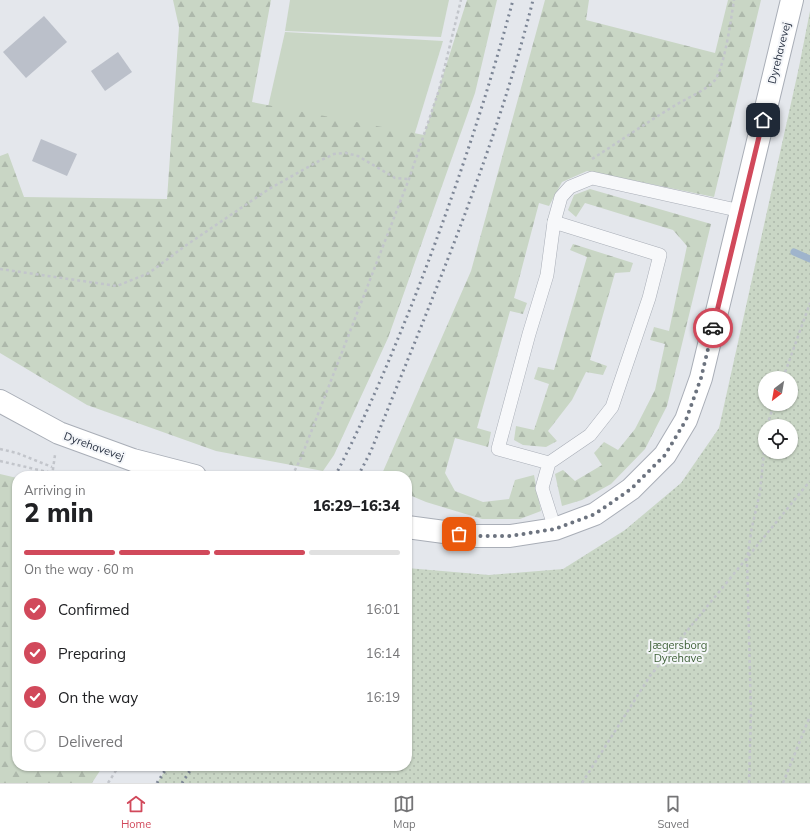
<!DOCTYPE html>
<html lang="en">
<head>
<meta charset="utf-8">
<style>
  body { margin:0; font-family:Mulish,sans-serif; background:#f2f2f2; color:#202124; height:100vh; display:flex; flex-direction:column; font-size:15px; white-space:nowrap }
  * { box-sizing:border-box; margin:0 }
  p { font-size:13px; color:#757577 }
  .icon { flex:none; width:22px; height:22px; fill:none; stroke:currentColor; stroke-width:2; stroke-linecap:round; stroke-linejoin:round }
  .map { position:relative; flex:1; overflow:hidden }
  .details { position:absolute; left:12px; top:471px; width:400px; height:300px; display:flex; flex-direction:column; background:#fff; border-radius:16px; box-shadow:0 1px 3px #0004 }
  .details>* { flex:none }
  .needle { width:26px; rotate:211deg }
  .buttons { position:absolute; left:758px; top:371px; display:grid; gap:8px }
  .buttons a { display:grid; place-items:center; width:40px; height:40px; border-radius:50%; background:#fff; box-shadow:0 1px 3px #0004; font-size:20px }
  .pin { position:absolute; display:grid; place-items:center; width:34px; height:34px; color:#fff; margin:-17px; border-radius:8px; box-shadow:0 2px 6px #0006 }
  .courier { position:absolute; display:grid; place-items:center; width:40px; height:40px; margin:-20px; border:3px solid #d1495b; border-radius:50%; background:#fff; color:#222; box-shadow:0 1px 5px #0007 }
  .summary em { font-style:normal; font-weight:800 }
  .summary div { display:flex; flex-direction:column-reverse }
  .summary { display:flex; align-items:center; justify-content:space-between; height:68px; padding:0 12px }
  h1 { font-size:26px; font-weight:800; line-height:30px }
  .bar { display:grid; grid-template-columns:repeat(4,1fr); gap:6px 4px; align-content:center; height:48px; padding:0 12px }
  .bar i { height:5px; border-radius:3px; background:#e0e0e0 }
  .bar .selected { background:#d1495b }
  .bar p { grid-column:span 4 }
  ol { padding:0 12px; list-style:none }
  li { display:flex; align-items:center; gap:12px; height:44px }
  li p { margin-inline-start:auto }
  li .icon { padding:4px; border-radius:50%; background:#d1495b; color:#fff; stroke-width:4 }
  li:last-child { color:#757577 }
  li i { width:22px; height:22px; border:2px solid #e0e0e0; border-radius:50% }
  .tabs { display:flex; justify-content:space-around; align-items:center; height:56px; border-top:1px solid #e0e0e0; background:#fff; font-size:11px; color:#757577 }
  .tabs a { display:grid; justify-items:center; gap:2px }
  .tabs .selected { color:#d1495b }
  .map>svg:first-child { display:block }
  .grass { fill:#c9d6c5 }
  .forest { fill:url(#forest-firs) }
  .park { fill:url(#park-dots); fill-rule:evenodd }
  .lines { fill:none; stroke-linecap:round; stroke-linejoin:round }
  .stream { stroke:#9fb4cc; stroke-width:7 }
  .building { fill:#bbc0ca }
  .lane-casing { stroke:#a9aeb7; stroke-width:14 }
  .secondary-casing { stroke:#a9aeb7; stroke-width:24 }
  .path { stroke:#c2c5cb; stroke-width:2.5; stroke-dasharray:3 3; stroke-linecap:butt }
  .lane { stroke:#f7f8fa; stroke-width:13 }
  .secondary { stroke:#fff; stroke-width:22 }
  .rail { stroke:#7d8696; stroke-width:3; stroke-dasharray:2 4; stroke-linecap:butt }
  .done { stroke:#6c737f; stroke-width:4; stroke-dasharray:0 7.2 }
  .route { stroke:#d1495b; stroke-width:5 }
  .labels { text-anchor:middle; stroke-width:4; stroke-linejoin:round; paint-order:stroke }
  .street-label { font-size:11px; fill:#2b3445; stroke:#f4f6f9 }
  .park-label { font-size:11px; fill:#3f6138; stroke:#f4f6f9 }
</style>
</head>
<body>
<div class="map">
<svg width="810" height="783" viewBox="0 0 810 783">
  <defs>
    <pattern id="forest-firs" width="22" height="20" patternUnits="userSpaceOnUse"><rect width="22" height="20" fill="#c9d6c5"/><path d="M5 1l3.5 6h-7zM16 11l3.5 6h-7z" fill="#adb8ab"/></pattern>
    <pattern id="park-dots" width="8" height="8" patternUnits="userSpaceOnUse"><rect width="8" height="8" fill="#c9d6c5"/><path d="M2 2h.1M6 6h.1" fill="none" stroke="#adb8ab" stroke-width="1.8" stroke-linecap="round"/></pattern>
  </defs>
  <rect width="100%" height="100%" fill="#e4e7ec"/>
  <g class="grass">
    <path d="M 290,0 L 449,0 L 441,37 L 285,31 Z"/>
    <path d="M 285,32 L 443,41 L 414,136 L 268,107 Z"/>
  </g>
  <g class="forest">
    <path d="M 173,0 L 271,0 L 252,102 L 424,135 L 467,0 L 497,0 L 475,93 L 388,338 L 334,455 L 323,471 L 216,451 L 87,405 L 0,353 L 0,156 L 8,153 L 24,197 L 167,199 L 179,27 Z"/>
    <path d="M 545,0 L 589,0 L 586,20 L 715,53 L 728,0 L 761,0 L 714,197 L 587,171 L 562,182 L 549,206 L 539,203 L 514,298 L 527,303 L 523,314 L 510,311 L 477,428 L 491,432 L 488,447 L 455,438 L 445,473 L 455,491 L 483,502 L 509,499 L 515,480 L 534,475 L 541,511 L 520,519 L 482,519 L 426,502 L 407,494 L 407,476 L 381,476 L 471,271 Z"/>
    <path d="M 590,189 L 711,224 L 667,406 L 645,449 L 611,484 L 582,500 L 562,506 L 555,474 L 563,470 L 575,481 L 602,465 L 594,453 L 604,442 L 618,450 L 635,429 L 655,390 L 665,344 L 650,340 L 654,327 L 669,331 L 687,246 L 673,230 L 585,203 L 576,217 L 568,210 L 574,195 Z"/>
    <path d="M 573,244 L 633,263 L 630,272 L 615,273 L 590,360 L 607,366 L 603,375 L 586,372 L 572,400 L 548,431 L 557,441 L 546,447 L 523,445 L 514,440 L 516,426 L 534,430 L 549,384 L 534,379 L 538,367 L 554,370 L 587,257 L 570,250 Z"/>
    <path d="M 0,474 L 17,478 L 17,766 L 103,766 L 92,783 L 0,783 Z"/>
  </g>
  <path class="park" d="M 810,11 L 810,783 L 157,783 L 168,766 L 407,766 L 407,568 L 489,575 L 563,569 L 625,530 L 681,483 L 719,428 L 799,67 ZM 765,378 L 791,378 L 791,404 L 765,404 ZM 765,426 L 791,426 L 791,452 L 765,452 Z"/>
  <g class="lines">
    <path class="stream" d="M 794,252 L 810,259"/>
  </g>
  <g class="building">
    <path d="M 44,16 L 67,42 L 26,78 L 3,52 Z"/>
    <path d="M 118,52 L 132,72 L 105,91 L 91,71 Z"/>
    <path d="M 41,139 L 77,154 L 67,176 L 32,161 Z"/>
  </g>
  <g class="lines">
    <defs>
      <g id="lane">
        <path d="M 554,222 L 561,197 L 570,187 L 592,178 L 741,211"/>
        <path d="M 549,463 L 498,449 L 529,334 L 547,275 L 554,222 L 660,255 L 649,298 L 612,407 L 590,435 L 549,463 L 542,488 L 555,529"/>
      </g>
      <g id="secondary">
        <path d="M 0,401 L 59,433 L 133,460 L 195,476"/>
        <path d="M 407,527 L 474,536 L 510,536 L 555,529 L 595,514 L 631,489 L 665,455 L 686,420 L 701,378 L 792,0"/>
      </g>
    </defs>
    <use href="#lane" class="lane-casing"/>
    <use href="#secondary" class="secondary-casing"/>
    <g class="path">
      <path d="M 592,159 C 620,141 646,123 674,106 C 685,99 707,90 715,80 C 725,65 731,19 734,0"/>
      <path d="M 0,269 L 117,286 L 149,273 L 185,246 L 269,189 L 317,162 L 334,154 L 346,153 L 358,156 L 395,178 L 409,179"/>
      <path d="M 783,378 L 810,303"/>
      <path d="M 767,426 L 774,404"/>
      <path d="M 0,449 L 17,453 L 52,467"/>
      <path d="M 0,461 L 52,473"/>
      <path d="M 52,476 L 55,455"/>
      <path d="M 292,476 L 301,458 L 409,179 L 439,90 L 461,0"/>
      <path d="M 108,783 L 119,766"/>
      <path d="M 582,783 L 650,676 L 810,481"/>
      <path d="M 749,783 L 751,714 L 747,559 L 752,527 L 760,492 L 765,442"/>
      <path d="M 783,783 L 810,716"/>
    </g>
    <use href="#lane" class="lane"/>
    <use href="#secondary" class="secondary"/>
    <g class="rail">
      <path d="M 335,476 C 365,419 390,359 414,299 C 452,201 486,101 513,0"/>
      <path d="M 358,476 L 371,451 C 430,303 494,156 533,0"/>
      <path d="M 157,783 L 168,766"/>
      <path d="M 182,783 L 193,766"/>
    </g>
  </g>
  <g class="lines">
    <path class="done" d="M 459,534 L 474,536 L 510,536 L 555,529 L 595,514 L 631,489 L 665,455 L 686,420 L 701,378 L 713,328"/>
    <path class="route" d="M 713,328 L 763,120"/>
  </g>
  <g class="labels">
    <g class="street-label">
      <text transform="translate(779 53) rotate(-76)" y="4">Dyrehavevej</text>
      <text transform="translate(94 446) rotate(20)" y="4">Dyrehavevej</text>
    </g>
    <g class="park-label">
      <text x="678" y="649">Jægersborg<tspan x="678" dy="13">Dyrehave</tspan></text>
    </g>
  </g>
</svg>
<div class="buttons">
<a><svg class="needle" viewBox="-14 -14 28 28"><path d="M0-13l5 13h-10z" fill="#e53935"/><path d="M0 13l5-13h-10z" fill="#757577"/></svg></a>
<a><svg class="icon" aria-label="locate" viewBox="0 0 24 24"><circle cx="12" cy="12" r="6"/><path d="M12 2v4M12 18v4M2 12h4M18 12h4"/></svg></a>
</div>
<div class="pin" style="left:459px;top:534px;background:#ea580c"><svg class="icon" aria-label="bag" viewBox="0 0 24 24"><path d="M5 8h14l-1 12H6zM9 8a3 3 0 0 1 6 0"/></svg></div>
<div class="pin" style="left:763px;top:120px;background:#1f2937"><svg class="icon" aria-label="home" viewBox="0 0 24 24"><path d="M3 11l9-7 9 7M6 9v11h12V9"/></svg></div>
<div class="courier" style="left:713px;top:328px"><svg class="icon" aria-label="car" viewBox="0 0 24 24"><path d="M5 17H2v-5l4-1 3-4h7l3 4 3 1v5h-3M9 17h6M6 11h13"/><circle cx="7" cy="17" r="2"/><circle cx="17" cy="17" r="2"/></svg></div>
<section class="details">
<div class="summary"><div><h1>2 min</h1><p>Arriving in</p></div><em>16:29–16:34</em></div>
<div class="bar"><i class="selected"></i><i class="selected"></i><i class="selected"></i><i></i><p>On the way · 60 m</p></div>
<ol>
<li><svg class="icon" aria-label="check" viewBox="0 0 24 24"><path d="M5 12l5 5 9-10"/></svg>Confirmed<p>16:01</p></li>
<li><svg class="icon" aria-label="check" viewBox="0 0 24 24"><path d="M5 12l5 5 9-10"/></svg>Preparing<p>16:14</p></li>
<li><svg class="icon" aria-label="check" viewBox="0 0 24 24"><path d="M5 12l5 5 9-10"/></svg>On the way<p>16:19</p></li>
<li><i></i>Delivered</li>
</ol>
</section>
</div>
<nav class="tabs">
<a class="selected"><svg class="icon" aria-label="home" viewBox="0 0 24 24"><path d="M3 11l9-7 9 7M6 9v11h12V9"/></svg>Home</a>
<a><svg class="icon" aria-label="map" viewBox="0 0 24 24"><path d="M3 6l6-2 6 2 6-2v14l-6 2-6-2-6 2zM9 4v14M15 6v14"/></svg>Map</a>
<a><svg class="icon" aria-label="saved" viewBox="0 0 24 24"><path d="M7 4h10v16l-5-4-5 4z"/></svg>Saved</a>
</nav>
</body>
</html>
